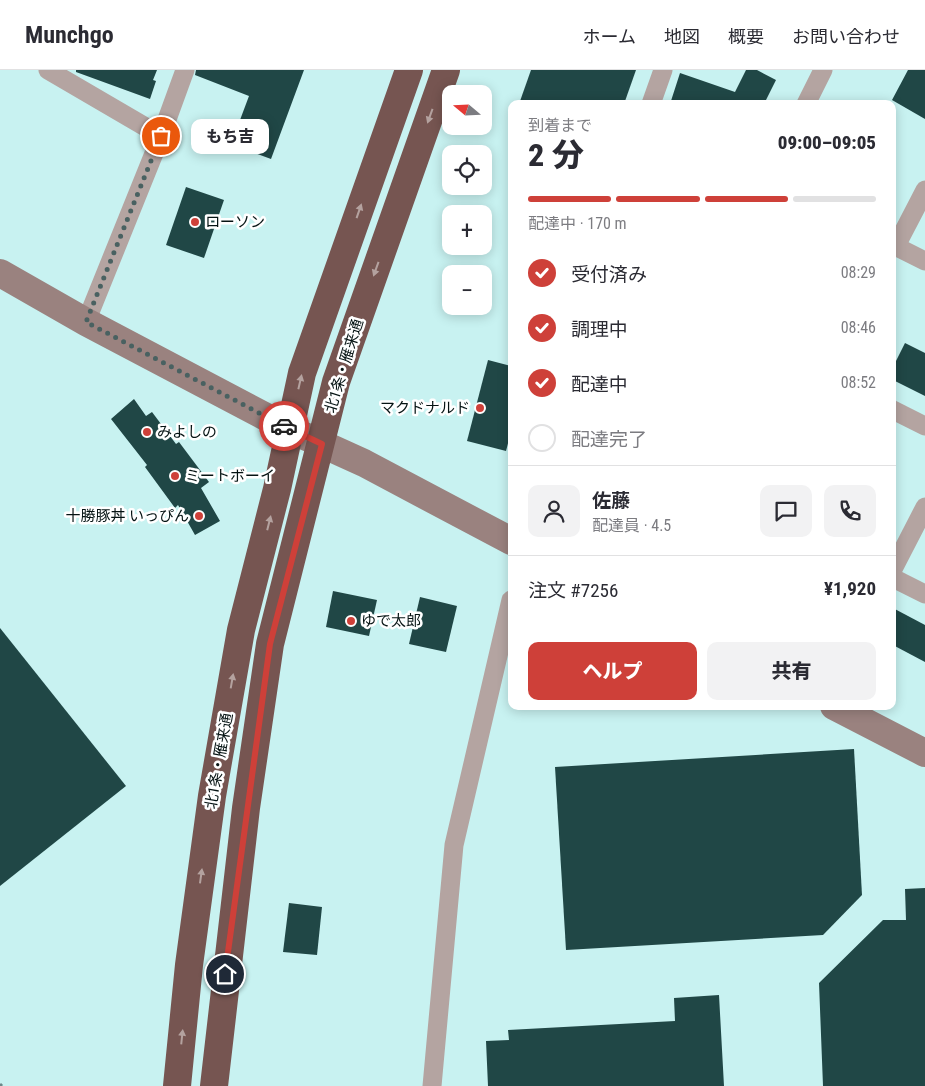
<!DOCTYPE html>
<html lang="ja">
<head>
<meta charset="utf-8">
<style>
  body { margin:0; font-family:"Roboto Condensed","Noto Sans JP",sans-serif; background:#f2f2f3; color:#2b2b33; height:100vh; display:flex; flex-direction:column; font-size:19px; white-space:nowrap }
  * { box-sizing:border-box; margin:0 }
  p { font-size:16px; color:#7c7c81 }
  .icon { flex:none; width:28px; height:28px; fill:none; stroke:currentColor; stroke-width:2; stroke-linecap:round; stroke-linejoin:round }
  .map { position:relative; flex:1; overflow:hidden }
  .panel { position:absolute; left:508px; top:30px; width:388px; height:610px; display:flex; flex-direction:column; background:#fff; border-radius:10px; box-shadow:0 2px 12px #0003 }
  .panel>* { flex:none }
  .needle { width:32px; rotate:289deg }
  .buttons { position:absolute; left:442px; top:15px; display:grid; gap:10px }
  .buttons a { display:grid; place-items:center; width:50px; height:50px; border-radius:10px; background:#fff; box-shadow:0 2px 12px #0003; font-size:25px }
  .pin { position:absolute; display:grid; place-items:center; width:42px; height:42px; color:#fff; margin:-21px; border:2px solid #fff; border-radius:50%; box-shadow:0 1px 5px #0007 }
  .courier { position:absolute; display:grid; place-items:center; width:50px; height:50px; margin:-25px; border:4px solid #ce4039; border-radius:50%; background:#fff; color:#222; box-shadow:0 1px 6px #0007 }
  .bubble { position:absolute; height:35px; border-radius:10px; background:#fff; box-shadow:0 2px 12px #0003; font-size:16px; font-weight:800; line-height:35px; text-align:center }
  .summary em { font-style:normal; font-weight:800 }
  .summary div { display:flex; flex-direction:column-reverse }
  .summary { display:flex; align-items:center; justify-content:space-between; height:85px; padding:0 20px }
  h1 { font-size:32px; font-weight:800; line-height:38px }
  .bar { display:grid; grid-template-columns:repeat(4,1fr); gap:8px 5px; align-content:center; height:60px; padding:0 20px }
  .bar i { height:6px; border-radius:4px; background:#e1e1e2 }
  .bar .current { background:#ce4039 }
  .bar p { grid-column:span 4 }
  .line { display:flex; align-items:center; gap:12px; padding:0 20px; border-top:1px solid #e1e1e2 }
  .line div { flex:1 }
  .round { display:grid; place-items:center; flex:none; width:52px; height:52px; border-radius:10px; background:#f2f2f3 }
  ol { padding:0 20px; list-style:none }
  li { display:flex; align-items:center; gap:15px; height:55px }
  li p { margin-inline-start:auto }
  li .icon { padding:5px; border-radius:50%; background:#ce4039; color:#fff; stroke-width:4 }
  li:last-child { color:#7c7c81 }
  li i { width:28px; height:28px; border:2px solid #e1e1e2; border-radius:50% }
  .button { display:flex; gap:10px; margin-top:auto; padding:10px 20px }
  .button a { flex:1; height:58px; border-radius:10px; background:#ce4039; color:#fff; font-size:20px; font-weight:800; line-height:58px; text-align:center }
  .button a+a { background:#f2f2f3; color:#2b2b33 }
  header { display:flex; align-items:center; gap:30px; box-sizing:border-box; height:70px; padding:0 25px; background:#fff; border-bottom:1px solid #e1e1e2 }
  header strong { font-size:24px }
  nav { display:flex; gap:28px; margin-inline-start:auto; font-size:18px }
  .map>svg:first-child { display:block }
  .building { fill:#204746 }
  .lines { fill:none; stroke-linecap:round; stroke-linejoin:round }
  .path { stroke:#6d8989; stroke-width:3; stroke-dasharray:4 2.5; stroke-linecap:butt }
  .street { stroke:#b4a4a1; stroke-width:19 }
  .secondary { stroke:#9a827f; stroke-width:28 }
  .highway { stroke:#765551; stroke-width:28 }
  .oneway { fill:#b4a29f }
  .done { stroke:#496161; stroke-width:5; stroke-dasharray:0 9 }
  .route { stroke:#ce4039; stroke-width:6 }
  .poi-dot { fill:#ce4039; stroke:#fff; stroke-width:2 }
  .labels { text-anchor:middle; stroke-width:5; stroke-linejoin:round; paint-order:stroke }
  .poi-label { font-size:15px; fill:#051313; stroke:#fff; text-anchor:start }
  .street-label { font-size:15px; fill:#051313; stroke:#fff }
</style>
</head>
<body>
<header>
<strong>Munchgo</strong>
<nav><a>ホーム</a><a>地図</a><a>概要</a><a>お問い合わせ</a></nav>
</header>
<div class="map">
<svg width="925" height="1016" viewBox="0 0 925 1016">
  <rect width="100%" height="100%" fill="#c8f2f1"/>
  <g class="building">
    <path d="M 76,0 L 157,0 L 153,10 L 156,11 L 150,29 L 76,2 Z"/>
    <path d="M 196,0 L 304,0 L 271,89 L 231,74 L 249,26 L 195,5 Z"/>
    <path d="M 531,0 L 636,0 L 624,34 L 519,34 Z"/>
    <path d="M 746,0 L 757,0 L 776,10 L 764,34 L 670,34 L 680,3 L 735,22 Z"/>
    <path d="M 908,0 L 925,0 L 925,49 L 892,30 Z"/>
    <path d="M 186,117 L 224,130 L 204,188 L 166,175 Z"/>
    <path d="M 905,273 L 925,283 L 925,326 L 891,309 L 891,301 Z"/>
    <path d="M 488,290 L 511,296 L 511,362 L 506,381 L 467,371 Z"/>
    <path d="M 134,329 L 146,346 L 152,342 L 176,374 L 179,372 L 209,412 L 201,418 L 220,451 L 195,465 L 178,435 L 175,438 L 145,397 L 147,395 L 111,349 Z"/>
    <path d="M 333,521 L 377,530 L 369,566 L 326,557 Z"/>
    <path d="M 420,527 L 457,536 L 446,582 L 409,574 Z"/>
    <path d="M 891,537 L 925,555 L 925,592 L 891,574 Z"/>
    <path d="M 0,558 L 126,716 L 0,816 Z"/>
    <path d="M 854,679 L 862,825 L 823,865 L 566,880 L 555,697 Z"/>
    <path d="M 925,818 L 925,1016 L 823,1016 L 819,913 L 883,850 L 906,850 L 905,819 Z"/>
    <path d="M 289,833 L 322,837 L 317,885 L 283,882 Z"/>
    <path d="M 719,925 L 724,1016 L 488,1016 L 486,971 L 509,970 L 508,960 L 675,951 L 674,928 Z"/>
  </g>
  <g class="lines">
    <path class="path" d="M 0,1014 L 2,1016"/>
    <g class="street">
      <path d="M 48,0 L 161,66"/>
      <path d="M 651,34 L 663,0"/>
      <path d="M 806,34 L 823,0"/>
      <path d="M 891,174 L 925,191"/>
      <path d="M 896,176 L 925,120"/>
      <path d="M 86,252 L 161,66 L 185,0"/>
      <path d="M 891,339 L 925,356"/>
      <path d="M 891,503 L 925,437"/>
      <path d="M 891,507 L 925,524"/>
      <path d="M 432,1016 L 454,775 L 511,530"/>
    </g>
    <g class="secondary">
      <path d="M 0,203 L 86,252 L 289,359 L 364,393 L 511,471"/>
      <path d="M 834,636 L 925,683"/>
    </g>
    <g class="highway">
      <path d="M 177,1016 L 189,895 L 212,726 L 241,560 L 277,419 L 302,303 L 409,0"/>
      <path d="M 214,1016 L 246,738 L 270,574 L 336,312 L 446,0"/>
    </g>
  </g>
  <defs><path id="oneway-solid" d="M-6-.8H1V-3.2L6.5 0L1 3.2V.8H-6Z" transform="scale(1.25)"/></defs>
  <g class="oneway">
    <use href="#oneway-solid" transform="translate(430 46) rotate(110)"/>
    <use href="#oneway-solid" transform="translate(359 141) rotate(-71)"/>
    <use href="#oneway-solid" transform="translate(376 199) rotate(110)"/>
    <use href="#oneway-solid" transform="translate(300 312) rotate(-77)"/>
    <use href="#oneway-solid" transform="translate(269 453) rotate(-76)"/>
    <use href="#oneway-solid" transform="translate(232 611) rotate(-80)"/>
    <use href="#oneway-solid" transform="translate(201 806) rotate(-82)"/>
    <use href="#oneway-solid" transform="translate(182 967) rotate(-84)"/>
  </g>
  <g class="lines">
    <path class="done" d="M 161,66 L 86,252 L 284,356"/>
    <path class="route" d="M 225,904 L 270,574 L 322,374 L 284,356"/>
  </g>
  <g class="poi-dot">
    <circle cx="195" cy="152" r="5"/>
    <circle cx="480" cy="338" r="5"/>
    <circle cx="147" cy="362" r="5"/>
    <circle cx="175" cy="406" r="5"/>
    <circle cx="199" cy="446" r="5"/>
    <circle cx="351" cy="551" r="5"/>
  </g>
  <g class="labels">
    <g class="poi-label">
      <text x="205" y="157">ローソン</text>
      <text x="470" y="343" text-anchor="end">マクドナルド</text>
      <text x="157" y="367">みよしの</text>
      <text x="185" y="411">ミートボーイ</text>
      <text x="189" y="451" text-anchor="end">十勝豚丼 いっぴん</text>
      <text x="361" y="556">ゆで太郎</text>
    </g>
    <g class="street-label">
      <text transform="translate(344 296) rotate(-73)" y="5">北1条・雁来通</text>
      <text transform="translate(219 691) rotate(-80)" y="5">北1条・雁来通</text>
    </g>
  </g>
</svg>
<div class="buttons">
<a><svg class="needle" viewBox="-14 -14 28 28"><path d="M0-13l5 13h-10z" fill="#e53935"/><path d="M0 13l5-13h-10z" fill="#7c7c81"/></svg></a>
<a><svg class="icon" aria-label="locate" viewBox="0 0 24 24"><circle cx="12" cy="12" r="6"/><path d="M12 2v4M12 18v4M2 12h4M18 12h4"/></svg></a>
<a>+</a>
<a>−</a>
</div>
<div class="pin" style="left:161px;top:66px;background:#ea580c"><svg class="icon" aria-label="bag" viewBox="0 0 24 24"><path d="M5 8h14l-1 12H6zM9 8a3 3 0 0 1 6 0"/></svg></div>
<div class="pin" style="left:225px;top:904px;background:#1f2937"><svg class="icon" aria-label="home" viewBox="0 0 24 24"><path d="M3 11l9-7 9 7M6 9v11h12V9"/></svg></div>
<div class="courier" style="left:284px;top:356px"><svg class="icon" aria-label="car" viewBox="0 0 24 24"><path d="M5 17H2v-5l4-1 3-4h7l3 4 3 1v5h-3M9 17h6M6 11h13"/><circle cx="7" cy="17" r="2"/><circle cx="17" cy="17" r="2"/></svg></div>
<div class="bubble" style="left:191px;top:49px;width:78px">もち吉</div>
<section class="panel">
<div class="summary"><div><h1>2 分</h1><p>到着まで</p></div><em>09:00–09:05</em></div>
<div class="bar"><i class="current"></i><i class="current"></i><i class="current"></i><i></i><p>配達中 · 170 m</p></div>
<ol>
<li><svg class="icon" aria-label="check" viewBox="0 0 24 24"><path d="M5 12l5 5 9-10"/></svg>受付済み<p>08:29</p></li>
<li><svg class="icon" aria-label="check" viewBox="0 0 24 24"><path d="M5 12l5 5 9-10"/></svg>調理中<p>08:46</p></li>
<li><svg class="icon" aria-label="check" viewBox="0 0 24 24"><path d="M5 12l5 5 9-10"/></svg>配達中<p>08:52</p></li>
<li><i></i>配達完了</li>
</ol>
<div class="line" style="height:90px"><a class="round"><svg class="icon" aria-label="person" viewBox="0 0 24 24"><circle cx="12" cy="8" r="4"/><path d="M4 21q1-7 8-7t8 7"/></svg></a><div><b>佐藤</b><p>配達員 · 4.5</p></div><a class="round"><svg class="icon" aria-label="chat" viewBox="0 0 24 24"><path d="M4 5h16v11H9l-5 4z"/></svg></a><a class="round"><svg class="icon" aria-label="phone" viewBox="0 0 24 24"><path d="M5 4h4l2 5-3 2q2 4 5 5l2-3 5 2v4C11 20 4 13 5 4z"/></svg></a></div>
<div class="line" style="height:65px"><div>注文 #7256</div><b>¥1,920</b></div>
<div class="button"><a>ヘルプ</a><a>共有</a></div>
</section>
</div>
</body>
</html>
